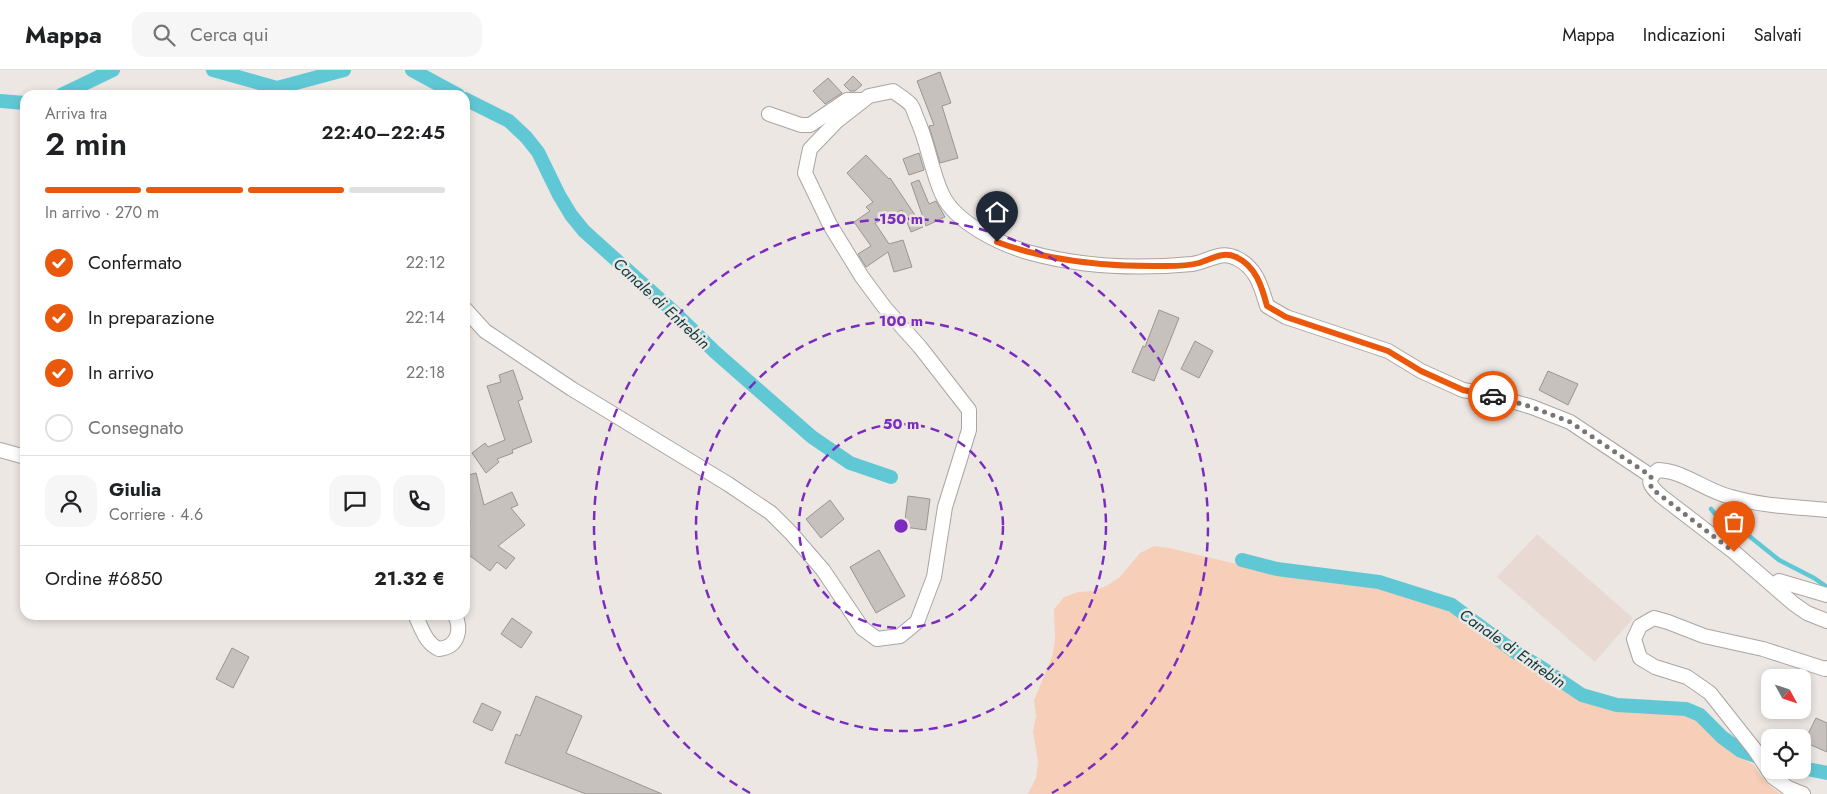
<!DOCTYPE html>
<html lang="it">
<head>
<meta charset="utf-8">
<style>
  body { margin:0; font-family:Jost,sans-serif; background:#f6f6f6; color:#202124; height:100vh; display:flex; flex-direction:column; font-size:19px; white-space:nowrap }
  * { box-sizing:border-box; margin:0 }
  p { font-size:16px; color:#757577 }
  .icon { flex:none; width:28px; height:28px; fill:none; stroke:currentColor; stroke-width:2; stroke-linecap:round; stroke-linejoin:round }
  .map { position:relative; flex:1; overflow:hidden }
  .sheet { position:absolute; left:20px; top:20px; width:450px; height:530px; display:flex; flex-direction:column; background:#fff; border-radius:15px; box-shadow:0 2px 8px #0003 }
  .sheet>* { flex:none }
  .needle { width:32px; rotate:130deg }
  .controls { position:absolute; left:1761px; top:599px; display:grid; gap:10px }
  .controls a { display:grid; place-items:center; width:50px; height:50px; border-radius:10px; background:#fff; box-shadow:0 2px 8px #0003; font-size:25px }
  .pin { position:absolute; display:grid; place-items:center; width:42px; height:42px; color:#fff; margin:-51px -21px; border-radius:50% 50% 50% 0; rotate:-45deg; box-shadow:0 0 5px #0007 }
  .pin .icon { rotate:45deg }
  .courier { position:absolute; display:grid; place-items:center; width:50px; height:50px; margin:-25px; border:4px solid #ea580c; border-radius:50%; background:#fff; color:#222; box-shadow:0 1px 6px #0007 }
  .headline em { font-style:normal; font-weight:600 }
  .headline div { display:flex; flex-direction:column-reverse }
  .headline { display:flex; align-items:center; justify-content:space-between; height:85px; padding:0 25px }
  h1 { font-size:32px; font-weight:600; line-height:38px }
  .bar { display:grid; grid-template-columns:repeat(4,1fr); gap:8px 5px; align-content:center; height:60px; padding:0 25px }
  .bar i { height:6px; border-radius:4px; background:#e0e0e0 }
  .bar .current { background:#ea580c }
  .bar p { grid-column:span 4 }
  .line { display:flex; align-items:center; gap:12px; padding:0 25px; border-top:1px solid #e0e0e0 }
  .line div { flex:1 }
  .round { display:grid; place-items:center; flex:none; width:52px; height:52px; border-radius:15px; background:#f6f6f6 }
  ol { padding:0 25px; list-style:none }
  li { display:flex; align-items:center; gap:15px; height:55px }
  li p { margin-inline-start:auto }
  li .icon { padding:5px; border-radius:50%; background:#ea580c; color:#fff; stroke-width:4 }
  li:last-child { color:#757577 }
  li i { width:28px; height:28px; border:2px solid #e0e0e0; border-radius:50% }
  header { display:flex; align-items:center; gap:30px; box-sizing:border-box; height:70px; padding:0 25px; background:#fff; border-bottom:1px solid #e0e0e0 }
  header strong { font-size:24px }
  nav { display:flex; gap:28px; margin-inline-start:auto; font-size:18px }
  .search { width:350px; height:45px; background:#f6f6f6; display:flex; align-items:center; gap:12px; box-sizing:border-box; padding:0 18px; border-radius:15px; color:#757577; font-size:19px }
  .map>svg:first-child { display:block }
  .built { fill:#e8dad2 }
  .green { fill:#f7ceb7 }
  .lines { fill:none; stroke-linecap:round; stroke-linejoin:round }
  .stream { stroke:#60c8d5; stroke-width:4.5 }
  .canal { stroke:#60c8d5; stroke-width:14 }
  .building { fill:#c7c1bd; stroke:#9a9591 }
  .minor-casing { stroke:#aba5a2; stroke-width:16 }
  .minor { stroke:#fff; stroke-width:14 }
  .done { stroke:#797573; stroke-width:5; stroke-dasharray:0 9 }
  .route { stroke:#ea580c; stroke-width:6 }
  .ring { fill:none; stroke:#7b2cbf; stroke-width:2.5; stroke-dasharray:9 6 }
  .labels { text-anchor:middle; stroke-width:5; stroke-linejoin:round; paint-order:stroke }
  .water-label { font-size:16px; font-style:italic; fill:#093b41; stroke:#ede7e3 }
  .centre { fill:#7b2cbf; stroke:#ede7e3; stroke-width:2.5 }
  .ring-label { font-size:15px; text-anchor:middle; font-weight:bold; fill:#7b2cbf; stroke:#ede7e3; stroke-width:5; stroke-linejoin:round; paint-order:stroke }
</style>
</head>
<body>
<header>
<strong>Mappa</strong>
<div class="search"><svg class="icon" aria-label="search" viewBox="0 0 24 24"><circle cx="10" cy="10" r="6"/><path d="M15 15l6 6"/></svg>Cerca qui</div>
<nav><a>Mappa</a><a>Indicazioni</a><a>Salvati</a></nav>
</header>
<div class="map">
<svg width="1827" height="724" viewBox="0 0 1827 724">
  <rect width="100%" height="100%" fill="#ede7e3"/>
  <path class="built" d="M 1537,464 L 1633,548 L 1595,592 L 1497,507 Z"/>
  <path class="green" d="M 1154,476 L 1169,478 L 1266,501 L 1344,511 L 1427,530 L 1448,537 L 1464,546 L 1491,569 L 1575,625 L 1599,634 L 1623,638 L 1671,640 L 1690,643 L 1702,651 L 1735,684 L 1754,695 L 1761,706 L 1772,718 L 1781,724 L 1028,724 L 1036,708 L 1038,692 L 1033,661 L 1036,646 L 1034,630 L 1052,587 L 1055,571 L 1054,539 L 1064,527 L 1078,522 L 1094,521 L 1108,515 L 1120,507 L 1140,483 Z"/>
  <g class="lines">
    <path class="stream" d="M 1711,439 L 1716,445 L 1733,453 L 1779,490 L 1814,508 L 1827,517"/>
    <g class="canal">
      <path d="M 213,0 L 277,18 L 344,0"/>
      <path d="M 412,0 L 458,25"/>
      <path d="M 61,25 L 113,0"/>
      <path d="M 465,29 L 509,51 L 526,67 L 538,82 L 559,125 L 571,145 L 584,161 L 674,242 L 715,282 L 812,367 L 850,393 L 891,407"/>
      <path d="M 0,31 L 25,33"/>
      <path d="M 1242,490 L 1277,499 L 1379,512 L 1452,535 L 1515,582 L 1542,598 L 1582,625 L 1617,635 L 1686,639 L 1700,645 L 1722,667 L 1741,681 L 1767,690"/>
      <path d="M 1802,698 L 1827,703"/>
    </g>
  </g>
  <g class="building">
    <path d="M 940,2 L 951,33 L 942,36 L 958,88 L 940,93 L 929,56 L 934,55 L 917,11 Z"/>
    <path d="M 853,6 L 862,15 L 855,21 L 850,21 L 844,15 Z"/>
    <path d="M 828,8 L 842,23 L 825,34 L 813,21 Z"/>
    <path d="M 919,83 L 924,100 L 909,105 L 903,89 Z"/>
    <path d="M 866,85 L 889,109 L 890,108 L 923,157 L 911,162 L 902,140 L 875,153 L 889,174 L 903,170 L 912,197 L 894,202 L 888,182 L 866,197 L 858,184 L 871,176 L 854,152 L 870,141 L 866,137 L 873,132 L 847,103 Z"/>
    <path d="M 919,110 L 929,134 L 936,131 L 945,147 L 926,156 L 911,113 Z"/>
    <path d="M 1159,240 L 1179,248 L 1154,311 L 1132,302 L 1143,276 L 1145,277 Z"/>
    <path d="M 1195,271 L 1213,281 L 1199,308 L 1181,299 Z"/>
    <path d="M 513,300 L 523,329 L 518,331 L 532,372 L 512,380 L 513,383 L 497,389 L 499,392 L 486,403 L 472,383 L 485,373 L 488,377 L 505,370 L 487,316 L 501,312 L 499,305 Z"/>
    <path d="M 1548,301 L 1578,314 L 1568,335 L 1539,320 Z"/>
    <path d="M 476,403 L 484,435 L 512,422 L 518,435 L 511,438 L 525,455 L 498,476 L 515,488 L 506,499 L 497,492 L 490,501 L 465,482 L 465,458 L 470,451 L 465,440 L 465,406 Z"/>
    <path d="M 908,426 L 930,429 L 926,460 L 904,457 Z"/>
    <path d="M 830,430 L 844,449 L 821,468 L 806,449 Z"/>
    <path d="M 879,480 L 905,526 L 876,543 L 850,497 Z"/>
    <path d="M 512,548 L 532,562 L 521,578 L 501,564 Z"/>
    <path d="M 232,578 L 249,587 L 233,618 L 216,609 Z"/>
    <path d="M 536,626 L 582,646 L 566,683 L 662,724 L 586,724 L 505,693 L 516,664 L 520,666 Z"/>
    <path d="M 482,633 L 501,642 L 492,661 L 473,652 Z"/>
    <path d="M 1816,648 L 1827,653 L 1827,682 L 1804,672 Z"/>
  </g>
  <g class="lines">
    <defs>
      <g id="minor">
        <path d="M 769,44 L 801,55 L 810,55 L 847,30 L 863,30"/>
        <path d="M 465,239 L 485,261 L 572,319 L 728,414 L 771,443 L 791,463 L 823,500 L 862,558 L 877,569 L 900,566 L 917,552 L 934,507 L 945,437 L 969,360 L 969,340 L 920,277 L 885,238 L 862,207 L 830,155 L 805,103 L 810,79 L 837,51 L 869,26 L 893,21 C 898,25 907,30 911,35 C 914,39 915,45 917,49 C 928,73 931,100 942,124 C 955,153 1002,175 1031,183 C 1083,197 1140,199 1192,194 C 1208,192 1220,180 1236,188 C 1256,197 1261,216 1267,236 L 1286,247 L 1388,281 L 1421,301 L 1463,320 L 1491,325 L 1532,337 L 1570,352 L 1651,406"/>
        <path d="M 0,380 L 25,387"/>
        <path d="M 1827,440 C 1795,437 1762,436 1731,427 C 1705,421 1685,401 1658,400 C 1645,411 1650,416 1661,426 L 1734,482 L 1794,534 L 1807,543 L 1827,551"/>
        <path d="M 1773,515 L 1779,511 L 1827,525"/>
        <path d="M 415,545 C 422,558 425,573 439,579 C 458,577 462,560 455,545"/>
        <path d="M 1803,724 L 1788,718 L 1773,707 L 1755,680 L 1710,623 L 1687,607 L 1655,597 L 1640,588 L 1634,569 L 1640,556 L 1654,548 L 1668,552 L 1704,566 L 1763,579 L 1825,599 L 1827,598"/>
      </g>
    </defs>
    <use href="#minor" class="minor-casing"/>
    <use href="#minor" class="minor"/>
  </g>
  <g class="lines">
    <path class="done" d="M 1493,326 L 1532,337 L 1570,352 L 1651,406 L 1651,418 L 1734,482"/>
    <path class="route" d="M 997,172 C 1051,192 1108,197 1165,196 C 1176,196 1189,196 1199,193 C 1212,189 1222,181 1236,187 C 1256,196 1262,217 1267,236 L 1286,247 L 1388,281 L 1421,301 L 1463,320 L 1493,326"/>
  </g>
  <g class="ring">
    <circle cx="901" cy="456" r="102"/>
    <circle cx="901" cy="456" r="205"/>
    <path d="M750 723A307 307 0 1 1 1052 723"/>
  </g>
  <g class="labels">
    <g class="water-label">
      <text transform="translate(662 233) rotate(43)" y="6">Canale di Entrebin</text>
      <text transform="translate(1513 578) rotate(35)" y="6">Canale di Entrebin</text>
    </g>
  </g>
  <circle cx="901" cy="456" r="8" class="centre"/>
  <g class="ring-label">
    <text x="901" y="154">150 m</text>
    <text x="901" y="256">100 m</text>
    <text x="901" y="359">50 m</text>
  </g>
</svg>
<div class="controls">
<a><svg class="needle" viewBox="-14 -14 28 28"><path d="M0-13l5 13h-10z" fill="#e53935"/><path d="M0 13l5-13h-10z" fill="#757577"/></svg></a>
<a><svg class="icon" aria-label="locate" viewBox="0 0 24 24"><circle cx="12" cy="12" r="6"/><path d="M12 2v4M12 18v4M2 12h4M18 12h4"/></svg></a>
</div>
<div class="pin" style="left:1734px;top:482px;background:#ea580c"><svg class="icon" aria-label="bag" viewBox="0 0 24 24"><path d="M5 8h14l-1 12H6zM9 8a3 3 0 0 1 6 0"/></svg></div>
<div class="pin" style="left:997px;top:172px;background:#1f2937"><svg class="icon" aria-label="home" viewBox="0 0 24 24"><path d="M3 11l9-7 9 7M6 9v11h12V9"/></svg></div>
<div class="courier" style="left:1493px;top:326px"><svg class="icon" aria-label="car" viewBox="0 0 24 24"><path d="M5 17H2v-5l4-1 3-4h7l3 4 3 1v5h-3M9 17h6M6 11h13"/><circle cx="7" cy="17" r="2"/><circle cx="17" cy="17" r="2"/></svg></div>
<section class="sheet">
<div class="headline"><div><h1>2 min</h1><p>Arriva tra</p></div><em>22:40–22:45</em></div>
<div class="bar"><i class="current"></i><i class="current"></i><i class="current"></i><i></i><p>In arrivo · 270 m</p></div>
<ol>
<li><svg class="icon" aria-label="check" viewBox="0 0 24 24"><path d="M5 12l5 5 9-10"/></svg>Confermato<p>22:12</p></li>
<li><svg class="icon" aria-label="check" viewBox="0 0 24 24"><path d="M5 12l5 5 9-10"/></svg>In preparazione<p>22:14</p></li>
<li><svg class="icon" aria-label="check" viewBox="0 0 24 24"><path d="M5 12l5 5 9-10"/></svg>In arrivo<p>22:18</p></li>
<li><i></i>Consegnato</li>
</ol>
<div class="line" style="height:90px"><a class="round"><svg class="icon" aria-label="person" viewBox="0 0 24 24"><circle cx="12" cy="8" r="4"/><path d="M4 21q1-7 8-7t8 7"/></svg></a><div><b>Giulia</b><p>Corriere · 4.6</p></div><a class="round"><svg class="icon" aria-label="chat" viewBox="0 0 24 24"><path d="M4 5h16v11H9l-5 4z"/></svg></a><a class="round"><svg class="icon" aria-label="phone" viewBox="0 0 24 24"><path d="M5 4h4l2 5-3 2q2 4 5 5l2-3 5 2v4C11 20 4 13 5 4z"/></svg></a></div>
<div class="line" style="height:65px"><div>Ordine #6850</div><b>21.32 €</b></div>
</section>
</div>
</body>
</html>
